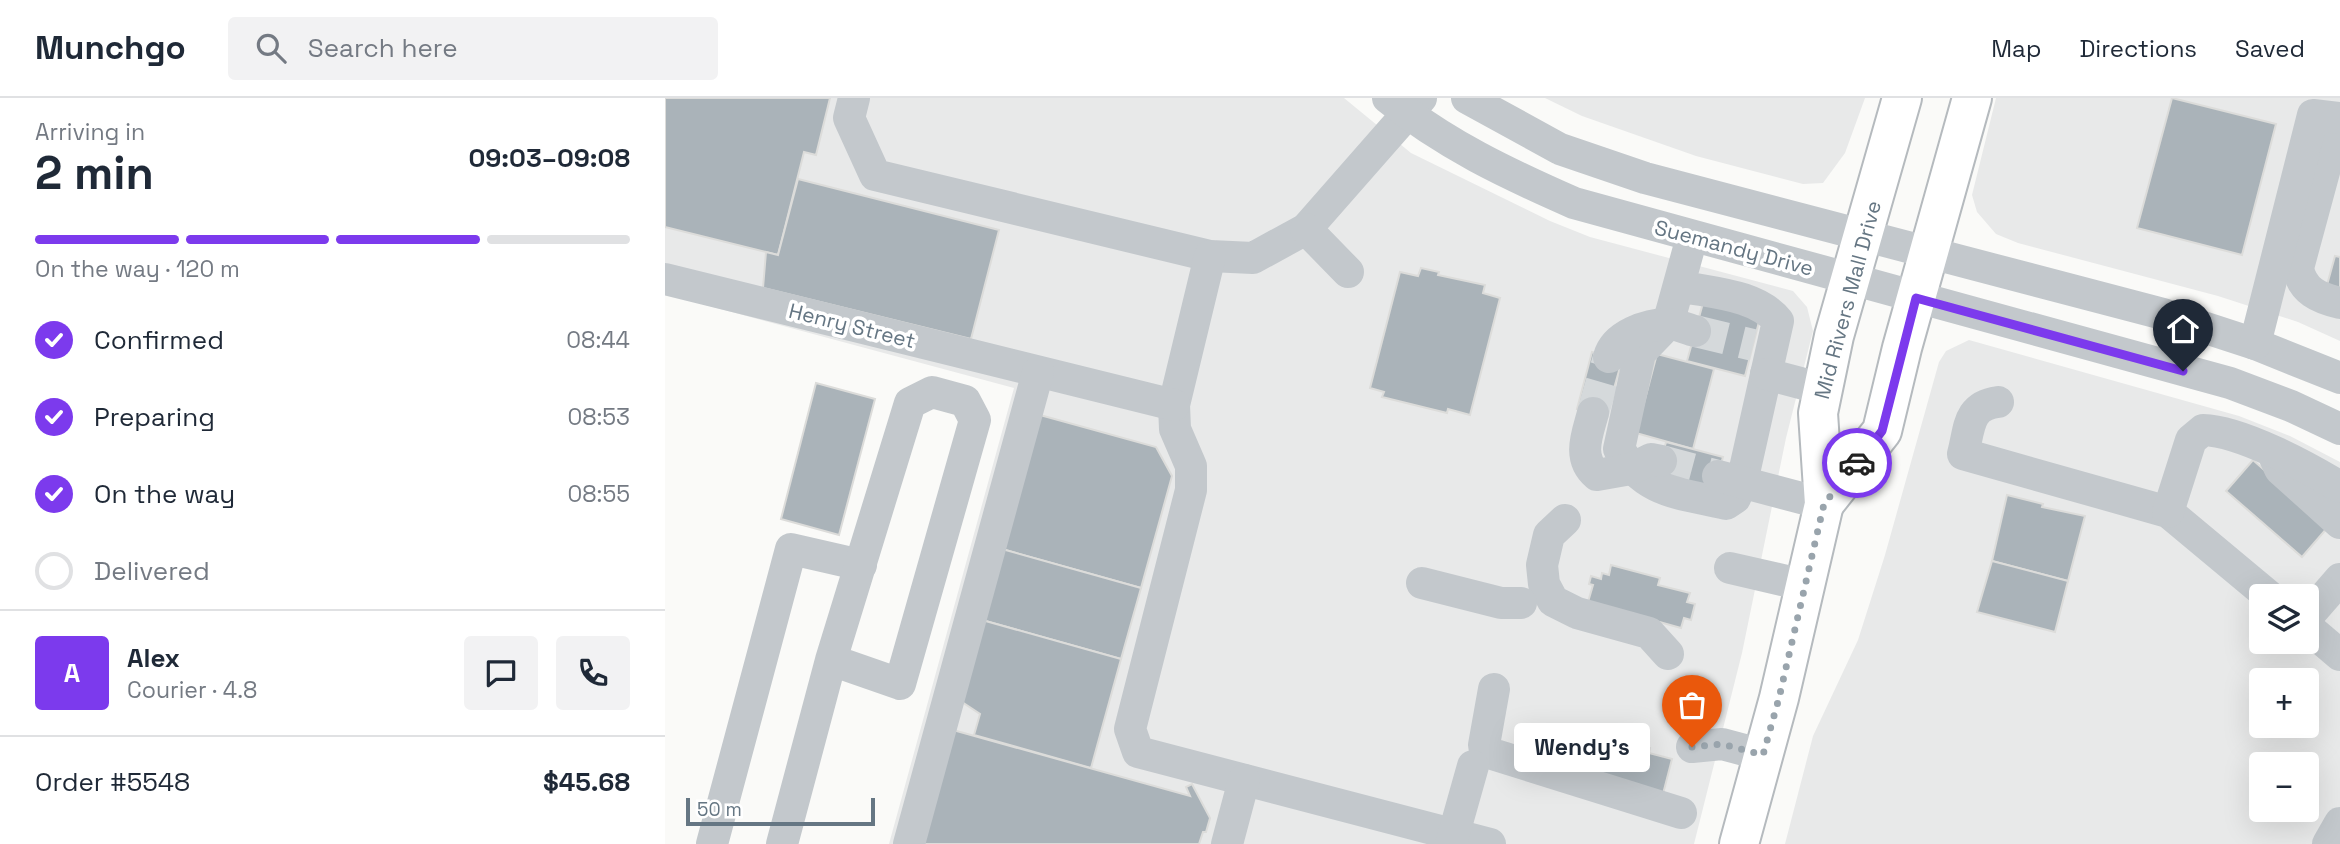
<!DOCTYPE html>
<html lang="en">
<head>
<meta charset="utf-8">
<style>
  body { margin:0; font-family:"Space Grotesk",sans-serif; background:#f2f2f3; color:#1f2937; height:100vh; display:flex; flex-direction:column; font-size:26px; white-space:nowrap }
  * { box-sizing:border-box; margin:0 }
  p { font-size:23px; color:#747a83 }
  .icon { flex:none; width:38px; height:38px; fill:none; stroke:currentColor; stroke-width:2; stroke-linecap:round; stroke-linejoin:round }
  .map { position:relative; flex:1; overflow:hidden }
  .drawer { display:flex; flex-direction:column; background:#fff; width:665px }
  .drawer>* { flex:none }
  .tools { position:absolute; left:1584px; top:486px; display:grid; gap:14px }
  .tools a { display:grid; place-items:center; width:70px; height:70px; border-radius:7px; background:#fff; box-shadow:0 7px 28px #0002; font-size:35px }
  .scale { position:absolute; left:21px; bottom:18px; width:189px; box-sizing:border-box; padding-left:7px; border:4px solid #657683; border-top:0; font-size:19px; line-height:24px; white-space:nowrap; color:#657683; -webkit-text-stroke:5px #fff; paint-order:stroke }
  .pin { position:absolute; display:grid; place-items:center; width:60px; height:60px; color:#fff; margin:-72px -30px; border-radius:50% 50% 50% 0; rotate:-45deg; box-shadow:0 0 7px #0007 }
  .pin .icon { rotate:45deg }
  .courier { position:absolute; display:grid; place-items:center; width:70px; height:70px; margin:-35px; border:5px solid #7c3aed; border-radius:50%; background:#fff; color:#222; box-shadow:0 2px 9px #0007 }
  .bubble { position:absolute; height:49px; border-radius:7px; background:#fff; box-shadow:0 7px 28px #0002; font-size:23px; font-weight:700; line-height:49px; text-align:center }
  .head em { font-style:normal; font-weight:700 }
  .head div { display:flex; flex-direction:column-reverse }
  .head { display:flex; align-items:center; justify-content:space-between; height:119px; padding:0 35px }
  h1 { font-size:46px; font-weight:700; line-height:52px }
  .bar { display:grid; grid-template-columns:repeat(4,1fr); gap:10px 7px; align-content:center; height:84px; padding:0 35px }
  .bar i { height:9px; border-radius:5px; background:#e0e1e3 }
  .bar .selected { background:#7c3aed }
  .bar p { grid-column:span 4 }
  .line { display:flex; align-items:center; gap:18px; padding:0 35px; border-top:2px solid #e0e1e3 }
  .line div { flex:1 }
  .round { display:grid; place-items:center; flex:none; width:74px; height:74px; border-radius:7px; background:#f2f2f3 }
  ol { padding:0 35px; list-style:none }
  li { display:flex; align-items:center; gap:21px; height:77px }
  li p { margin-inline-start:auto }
  li .icon { padding:7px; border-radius:50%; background:#7c3aed; color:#fff; stroke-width:4 }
  li:last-child { color:#747a83 }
  li i { width:38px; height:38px; border:4px solid #e0e1e3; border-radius:50% }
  header { display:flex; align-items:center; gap:42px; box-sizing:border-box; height:98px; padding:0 35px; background:#fff; border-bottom:2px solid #e0e1e3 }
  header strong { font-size:33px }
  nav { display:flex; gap:38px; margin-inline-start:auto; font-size:24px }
  .search { width:490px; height:63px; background:#f2f2f3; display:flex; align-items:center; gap:18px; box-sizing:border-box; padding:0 24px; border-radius:7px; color:#747a83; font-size:26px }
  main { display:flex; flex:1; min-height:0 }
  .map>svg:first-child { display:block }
  .built { fill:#e8e9e9; fill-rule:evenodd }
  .building { fill:#aab3b9; stroke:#dcdcda; stroke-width:2 }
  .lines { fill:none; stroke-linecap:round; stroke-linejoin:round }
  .minor-tunnel { stroke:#d5d9db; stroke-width:32; stroke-dasharray:32 16; stroke-linecap:butt }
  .major-casing { stroke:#b5babe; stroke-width:42 }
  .minor { stroke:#c3c8cc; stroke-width:32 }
  .major { stroke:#fff; stroke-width:38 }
  .done { stroke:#99a4ac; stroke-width:7; stroke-dasharray:0 12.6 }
  .route { stroke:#7c3aed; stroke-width:9 }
  .labels { text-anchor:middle; stroke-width:7; stroke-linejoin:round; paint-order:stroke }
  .street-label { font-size:21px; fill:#657683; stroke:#fff }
</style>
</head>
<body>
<header>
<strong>Munchgo</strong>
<div class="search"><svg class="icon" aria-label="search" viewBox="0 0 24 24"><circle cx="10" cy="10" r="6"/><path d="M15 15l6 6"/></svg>Search here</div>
<nav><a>Map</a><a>Directions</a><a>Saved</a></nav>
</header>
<main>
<section class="drawer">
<div class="head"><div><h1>2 min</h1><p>Arriving in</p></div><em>09:03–09:08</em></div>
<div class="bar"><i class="selected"></i><i class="selected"></i><i class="selected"></i><i></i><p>On the way · 120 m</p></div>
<ol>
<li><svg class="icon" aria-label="check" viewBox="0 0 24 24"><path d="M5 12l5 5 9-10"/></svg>Confirmed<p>08:44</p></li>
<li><svg class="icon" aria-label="check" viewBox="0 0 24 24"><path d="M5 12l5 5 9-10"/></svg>Preparing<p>08:53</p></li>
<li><svg class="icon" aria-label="check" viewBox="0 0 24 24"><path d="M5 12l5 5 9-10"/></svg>On the way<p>08:55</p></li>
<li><i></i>Delivered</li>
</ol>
<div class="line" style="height:126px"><b class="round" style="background:#7c3aed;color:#fff">A</b><div><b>Alex</b><p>Courier · 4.8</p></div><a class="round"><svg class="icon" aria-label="chat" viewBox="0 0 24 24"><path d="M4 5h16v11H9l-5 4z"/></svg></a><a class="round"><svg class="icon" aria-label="phone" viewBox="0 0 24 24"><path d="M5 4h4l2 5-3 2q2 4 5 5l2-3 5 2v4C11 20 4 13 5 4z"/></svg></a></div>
<div class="line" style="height:91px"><div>Order #5548</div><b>$45.68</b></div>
</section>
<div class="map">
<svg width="1675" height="746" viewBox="0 0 1675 746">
  <rect width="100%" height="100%" fill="#fafaf8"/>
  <g class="built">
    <path d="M 0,0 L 679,0 L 746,55 L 885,123 L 925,139 L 1128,193 L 1142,209 L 1148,233 L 1121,340 L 1077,555 L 1029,746 L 224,746 L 349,290 L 0,196 Z"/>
    <path d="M 880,0 L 1200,0 L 1180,55 L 1158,85 L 1138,86 L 1031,58 L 917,18 Z"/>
    <path d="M 1331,0 L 1675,0 L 1675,243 L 1633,224 L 1553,198 L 1353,145 L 1331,136 L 1312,114 L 1307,97 Z"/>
    <path d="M 1304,242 L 1574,318 L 1625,338 L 1675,364 L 1675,746 L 1120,746 L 1148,638 L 1193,542 L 1220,457 L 1274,264 L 1281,253 ZM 1596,499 L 1642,499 L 1642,544 L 1596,544 ZM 1596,583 L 1642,583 L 1642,628 L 1596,628 ZM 1596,667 L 1642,667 L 1642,712 L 1596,712 Z"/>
  </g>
  <g class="building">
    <path d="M 0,0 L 165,0 L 151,57 L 139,54 L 113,157 L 0,129 Z"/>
    <path d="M 1507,0 L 1611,26 L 1577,157 L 1472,130 Z"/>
    <path d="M 133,81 L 334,132 L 306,241 L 98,190 L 101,154 L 113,157 Z"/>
    <path d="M 1670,158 L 1675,159 L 1675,190 L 1662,187 Z"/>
    <path d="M 756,170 L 774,174 L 773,177 L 820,187 L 818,195 L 835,200 L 805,317 L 783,311 L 782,315 L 717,299 L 719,294 L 705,290 L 735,174 L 753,178 Z"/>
    <path d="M 1038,205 L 1095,220 L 1080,278 L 1022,263 Z"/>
    <path d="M 927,254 L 957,262 L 941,319 L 912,311 Z"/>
    <path d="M 992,256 L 1049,271 L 1028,351 L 971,335 Z"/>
    <path d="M 151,285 L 210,301 L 174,437 L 116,421 Z"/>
    <path d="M 375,317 L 491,349 L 507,378 L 476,490 L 337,451 Z"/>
    <path d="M 1001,344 L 1058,359 L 1048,393 L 992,378 Z"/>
    <path d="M 1588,362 L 1663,429 L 1637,459 L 1561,393 Z"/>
    <path d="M 1342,397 L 1378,406 L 1377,409 L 1420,418 L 1403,483 L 1327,463 Z"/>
    <path d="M 337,451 L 476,490 L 456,561 L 317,522 Z"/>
    <path d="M 1327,463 L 1403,483 L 1390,534 L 1312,514 Z"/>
    <path d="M 946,467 L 995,480 L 993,487 L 1025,495 L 1022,504 L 1030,506 L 1026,522 L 1019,520 L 1016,530 L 923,504 L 928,487 L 924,486 L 926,478 L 936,481 L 937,475 L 944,477 Z"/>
    <path d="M 317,522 L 456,561 L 426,670 L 309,637 L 315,616 L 294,602 Z"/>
    <path d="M 288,632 L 525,698 L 521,689 L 527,686 L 545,720 L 541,734 L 538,734 L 534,746 L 257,746 Z"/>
    <path d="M 903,636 L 961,649 L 962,644 L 985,650 L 984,655 L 1007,661 L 998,696 L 872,657 L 876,642 L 900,648 Z"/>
  </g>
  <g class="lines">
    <g class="minor-tunnel">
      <path d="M 1030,233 L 1088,247"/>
      <path d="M 928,315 L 944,259"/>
      <path d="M 996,363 L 1053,378"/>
    </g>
    <defs>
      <g id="major">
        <path d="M 1159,406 L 1217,333 L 1237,250 L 1307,0"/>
        <path d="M 1074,746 L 1114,600 L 1159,406 L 1153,315 L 1169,238 L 1237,0"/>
      </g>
    </defs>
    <use href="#major" class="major-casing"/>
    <g class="minor">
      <path d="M 189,0 L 184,20 L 210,77 L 545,158 L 588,160 L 641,131 L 756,0"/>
      <path d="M 723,0 C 779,46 843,76 909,105 L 1565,285 L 1626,308 L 1675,331"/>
      <path d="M 802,0 L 895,51 L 980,80 L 1498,216 L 1590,246 L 1675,280"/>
      <path d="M 1675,30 L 1669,37 L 1633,170 C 1637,193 1654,200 1675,205"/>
      <path d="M 641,131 L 683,174"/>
      <path d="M 545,158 L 509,307 L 510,331 L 526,368 L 526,392 L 465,631 L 473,654 L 825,746"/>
      <path d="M 0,181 L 509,307"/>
      <path d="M 1014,188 C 1046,195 1091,196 1113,223 L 1077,384 L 1070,400 L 1061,406 C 1015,395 980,396 954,351 L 975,255 L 1003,226 L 1027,139"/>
      <path d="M 1590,246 L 1648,17 L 1675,20"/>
      <path d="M 944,259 C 950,237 982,226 1003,226 C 1012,226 1022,231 1030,233"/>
      <path d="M 1101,276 L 1158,291"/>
      <path d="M 1333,304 C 1302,308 1305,330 1298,356 L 1503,414 L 1605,499"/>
      <path d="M 928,315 C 922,337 912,360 932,377 L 966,371 L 986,361 L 996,363"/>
      <path d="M 1610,360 L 1615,371 L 1675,425"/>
      <path d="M 1053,378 L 1159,406"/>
      <path d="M 1503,414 L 1526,342 L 1538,332 C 1576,333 1642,369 1675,389"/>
      <path d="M 900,422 L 884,437 L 877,467 L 879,486 L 888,503 L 912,515 L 984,535 L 1003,556"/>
      <path d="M 1065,470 L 1139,487"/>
      <path d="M 757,485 L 836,505 L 856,505"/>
      <path d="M 1642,519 L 1675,481"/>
      <path d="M 1642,529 L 1675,557"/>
      <path d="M 829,591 L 819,647 L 824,655 L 1016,715"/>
      <path d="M 1027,649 L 1057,646 L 1098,657"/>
      <path d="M 47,746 L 126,451 L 196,467"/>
      <path d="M 117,746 L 166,562 L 245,305 L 267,294 L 300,303 L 310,322 L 235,586 L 166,562"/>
      <path d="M 244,746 L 373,274"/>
      <path d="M 562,746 L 579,682"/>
      <path d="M 786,746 L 808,668"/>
      <path d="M 1663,746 L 1675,725"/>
    </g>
    <use href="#major" class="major"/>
  </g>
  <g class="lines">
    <path class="done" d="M 1027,649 L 1057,646 L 1098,657 L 1114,600 L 1159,406 L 1192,365"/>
    <path class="route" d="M 1192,365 L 1217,333 L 1251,200 L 1518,273"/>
  </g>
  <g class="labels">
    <g class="street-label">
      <text transform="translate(1069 150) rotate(15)" y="7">Suemandy Drive</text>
      <text transform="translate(1183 202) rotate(-75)" y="7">Mid Rivers Mall Drive</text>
      <text transform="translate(187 228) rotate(14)" y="7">Henry Street</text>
    </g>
  </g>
</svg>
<div class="tools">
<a><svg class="icon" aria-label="layers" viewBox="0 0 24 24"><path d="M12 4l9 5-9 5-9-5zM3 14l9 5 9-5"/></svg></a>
<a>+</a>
<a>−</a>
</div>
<div class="scale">50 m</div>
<div class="pin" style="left:1027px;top:649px;background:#ea580c"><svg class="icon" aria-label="bag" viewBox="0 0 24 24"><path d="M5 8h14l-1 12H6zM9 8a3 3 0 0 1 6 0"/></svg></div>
<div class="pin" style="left:1518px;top:273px;background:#1f2937"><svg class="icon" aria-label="home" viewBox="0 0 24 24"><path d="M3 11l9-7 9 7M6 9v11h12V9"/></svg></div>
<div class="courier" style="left:1192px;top:365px"><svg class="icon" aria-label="car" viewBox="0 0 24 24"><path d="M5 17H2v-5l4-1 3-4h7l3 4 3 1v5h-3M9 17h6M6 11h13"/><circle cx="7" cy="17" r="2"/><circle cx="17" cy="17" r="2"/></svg></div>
<div class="bubble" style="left:849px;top:625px;width:136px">Wendy's</div>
</div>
</main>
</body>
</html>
